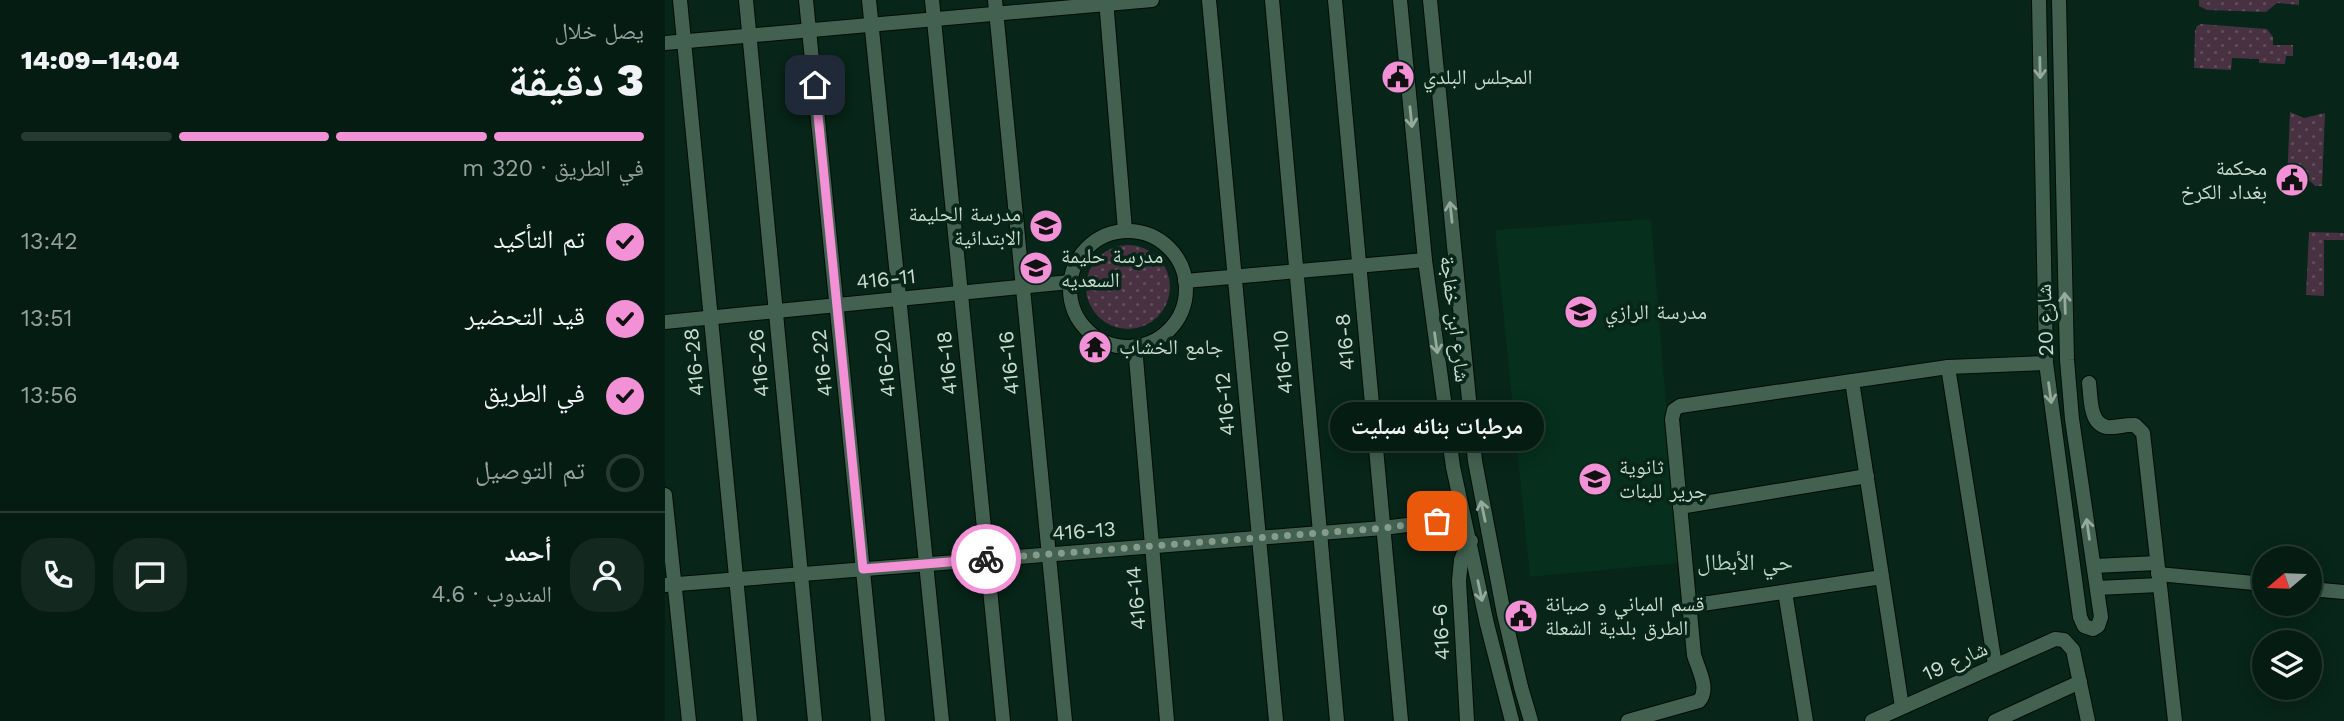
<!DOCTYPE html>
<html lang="ar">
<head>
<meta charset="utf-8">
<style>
  body { margin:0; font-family:"Work Sans","Noto Naskh Arabic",sans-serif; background:#132920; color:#f1f3f6; direction:rtl; height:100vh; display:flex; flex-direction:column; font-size:26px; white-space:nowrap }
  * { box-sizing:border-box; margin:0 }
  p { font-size:23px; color:#97a19f }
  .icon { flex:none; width:38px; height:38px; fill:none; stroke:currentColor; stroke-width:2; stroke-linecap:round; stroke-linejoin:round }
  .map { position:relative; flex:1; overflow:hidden; direction:ltr }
  .side { display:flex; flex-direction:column; background:#051c12; width:665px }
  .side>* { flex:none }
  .needle { width:46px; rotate:251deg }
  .fabs { position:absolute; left:1587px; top:546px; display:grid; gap:14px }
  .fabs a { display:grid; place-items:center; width:70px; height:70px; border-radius:50%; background:#051c12; box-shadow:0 4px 18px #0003,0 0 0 2px #263a32; font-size:35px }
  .pin { position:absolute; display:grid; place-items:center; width:60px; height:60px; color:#fff; margin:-30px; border-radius:14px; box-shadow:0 4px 10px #0006 }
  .courier { position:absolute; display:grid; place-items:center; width:70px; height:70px; margin:-35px; border:5px solid #f291d6; border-radius:50%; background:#fff; color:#222; box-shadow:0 2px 9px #0007 }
  .bubble { position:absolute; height:49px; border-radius:24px; background:#051c12; box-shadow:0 4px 18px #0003,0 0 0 2px #263a32; font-size:23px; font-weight:800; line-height:49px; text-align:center; direction:rtl }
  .head em { font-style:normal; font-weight:800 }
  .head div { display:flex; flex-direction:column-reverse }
  .head { display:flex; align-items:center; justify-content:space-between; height:119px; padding:0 21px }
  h1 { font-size:46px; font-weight:800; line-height:52px }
  .bar { display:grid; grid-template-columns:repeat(4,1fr); gap:10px 7px; align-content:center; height:84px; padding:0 21px }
  .bar i { height:9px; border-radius:5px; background:#263a32 }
  .bar .on { background:#f291d6 }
  .bar p { grid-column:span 4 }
  .line { display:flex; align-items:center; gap:18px; padding:0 21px; border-top:2px solid #263a32 }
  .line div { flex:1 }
  .round { display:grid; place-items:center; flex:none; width:74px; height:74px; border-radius:28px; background:#132920 }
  ol { padding:0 21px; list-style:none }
  li { display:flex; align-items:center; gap:21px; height:77px }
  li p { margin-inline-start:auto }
  li .icon { padding:7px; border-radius:50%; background:#f291d6; color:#111; stroke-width:4 }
  li:last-child { color:#97a19f }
  li i { width:38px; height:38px; border:4px solid #263a32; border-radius:50% }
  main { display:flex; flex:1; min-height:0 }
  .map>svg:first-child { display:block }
  .built { fill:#062f1d }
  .grass { fill:url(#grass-dots) }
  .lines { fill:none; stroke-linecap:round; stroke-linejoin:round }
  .minor-casing { stroke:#000d05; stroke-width:16 }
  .minor { stroke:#436151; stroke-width:14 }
  .oneway { stroke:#93aa9d }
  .done { stroke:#859b90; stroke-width:7; stroke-dasharray:0 12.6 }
  .route { stroke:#f291d6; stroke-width:9 }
  .labels { text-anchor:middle; stroke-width:7; stroke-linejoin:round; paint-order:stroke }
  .poi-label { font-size:21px; fill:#c9dad0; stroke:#072518; text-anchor:start }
  .street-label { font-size:21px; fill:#c9dad0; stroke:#072518 }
  .neighbourhood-label { font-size:23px; fill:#b4d5c2; stroke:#072518 }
</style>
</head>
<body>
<main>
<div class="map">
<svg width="1679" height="721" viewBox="0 0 1679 721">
  <defs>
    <pattern id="grass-dots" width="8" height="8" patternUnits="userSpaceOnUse" patternTransform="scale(1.75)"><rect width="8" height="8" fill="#483141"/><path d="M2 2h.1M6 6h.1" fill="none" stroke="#614e5b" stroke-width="1.8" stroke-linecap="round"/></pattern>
  </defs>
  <rect width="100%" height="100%" fill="#072518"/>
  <path class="built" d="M 986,219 L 1014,563 L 865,577 L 830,230 Z"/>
  <g class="grass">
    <path d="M 1534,0 L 1634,0 L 1634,5 L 1612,3 L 1601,12 L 1542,10 L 1534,6 Z"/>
    <path d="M 1536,24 L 1602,29 L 1608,37 L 1608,45 L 1628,45 L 1628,56 L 1621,56 L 1620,64 L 1594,63 L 1594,59 L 1567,58 L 1566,70 L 1529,68 L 1530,31 L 1532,26 Z"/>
    <path d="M 1625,112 L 1639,118 L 1660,113 L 1657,186 L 1650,186 C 1637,172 1636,184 1622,182 Z"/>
    <path d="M 1644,232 L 1679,233 L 1679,240 L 1659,240 L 1659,296 L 1641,295 Z"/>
    <circle cx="463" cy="287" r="42"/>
  </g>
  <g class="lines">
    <defs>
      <g id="minor">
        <path d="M 15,0 L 85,721"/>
        <path d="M 81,0 L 150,721"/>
        <path d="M 141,0 L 213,721"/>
        <path d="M 204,0 L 277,721"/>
        <path d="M 267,0 L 338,721"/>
        <path d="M 330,0 L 400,721"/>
        <path d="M 441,0 L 460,230"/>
        <path d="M 544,0 L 611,721"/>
        <path d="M 607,0 L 672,721"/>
        <path d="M 670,0 L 736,721"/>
        <path d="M 735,0 L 760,260 L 788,467 L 822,624 L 847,721"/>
        <path d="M 765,0 L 810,461 L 839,614 L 856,687 L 866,721"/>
        <path d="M 1374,0 L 1381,363 L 1415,617 L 1419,626 L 1428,629 L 1433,626 L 1436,617 L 1407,419 L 1402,360 L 1394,0"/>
        <path d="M 0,43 L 487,0"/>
        <circle cx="463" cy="289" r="58"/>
        <path d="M 520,281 L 760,260"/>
        <path d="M 0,322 L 405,282"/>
        <path d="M 470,346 L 502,721"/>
        <path d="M 1283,367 L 1330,665"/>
        <path d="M 1187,381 L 1237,707"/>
        <path d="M 1424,383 C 1426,397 1424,424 1442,427 C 1451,428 1461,424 1470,425 L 1478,433 L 1510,721"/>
        <path d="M 0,495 L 24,721"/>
        <path d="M 1015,507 L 1202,476"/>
        <path d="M 1429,566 L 1492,563"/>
        <path d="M 1493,574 L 1600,584"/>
        <path d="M 0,585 L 718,528 L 798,518"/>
        <path d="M 1432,588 L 1494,585"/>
        <path d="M 1645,589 L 1679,592"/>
        <path d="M 1120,592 L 1141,721"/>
        <path d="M 1024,606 L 1217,577"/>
        <path d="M 802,721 L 794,581 L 796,560 L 804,541 L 806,541"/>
        <path d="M 963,721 L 1034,701 C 1045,689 1033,669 1029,655 L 1007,419 L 1009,410 L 1015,406 L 1283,367 L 1381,363"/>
        <path d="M 1207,721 L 1390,639 L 1399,640 L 1408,650 L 1423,721"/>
        <path d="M 1330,721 L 1415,682"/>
      </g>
    </defs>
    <use href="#minor" class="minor-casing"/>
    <use href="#minor" class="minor"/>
  </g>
  <defs><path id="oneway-shaft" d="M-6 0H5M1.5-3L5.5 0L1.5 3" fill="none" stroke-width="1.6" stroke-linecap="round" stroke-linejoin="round" transform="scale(1.75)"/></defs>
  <g class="oneway">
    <use href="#oneway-shaft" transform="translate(1375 68) rotate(89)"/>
    <use href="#oneway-shaft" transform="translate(746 117) rotate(84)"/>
    <use href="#oneway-shaft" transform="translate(786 212) rotate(-96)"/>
    <use href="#oneway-shaft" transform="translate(1400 303) rotate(-92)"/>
    <use href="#oneway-shaft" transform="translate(771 343) rotate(82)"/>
    <use href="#oneway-shaft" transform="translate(1385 393) rotate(82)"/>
    <use href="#oneway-shaft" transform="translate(818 511) rotate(-102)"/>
    <use href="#oneway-shaft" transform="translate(1423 529) rotate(-98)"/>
    <use href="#oneway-shaft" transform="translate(815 591) rotate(78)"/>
  </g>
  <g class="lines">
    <path class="done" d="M 321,559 L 719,528 L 772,521"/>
    <path class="route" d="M 150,85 L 198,569 L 321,559"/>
  </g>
  <defs>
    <symbol id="civic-disc" viewBox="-11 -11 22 22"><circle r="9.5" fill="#f291d6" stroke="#072518"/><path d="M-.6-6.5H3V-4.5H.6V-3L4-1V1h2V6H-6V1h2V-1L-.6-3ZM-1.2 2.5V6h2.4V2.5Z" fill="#111"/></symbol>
    <symbol id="school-disc" viewBox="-11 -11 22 22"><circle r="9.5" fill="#f291d6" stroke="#072518"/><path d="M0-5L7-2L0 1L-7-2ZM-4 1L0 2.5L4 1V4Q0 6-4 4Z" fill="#111"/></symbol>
    <symbol id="temple-disc" viewBox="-11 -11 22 22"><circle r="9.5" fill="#f291d6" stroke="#072518"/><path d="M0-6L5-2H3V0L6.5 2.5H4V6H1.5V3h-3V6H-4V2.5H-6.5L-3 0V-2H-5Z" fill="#111"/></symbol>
  </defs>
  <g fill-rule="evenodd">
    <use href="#civic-disc" x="714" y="58" width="38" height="38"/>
    <use href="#civic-disc" x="1608" y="161" width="38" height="38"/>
    <use href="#school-disc" x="362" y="207" width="38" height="38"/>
    <use href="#school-disc" x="352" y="249" width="38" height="38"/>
    <use href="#school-disc" x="897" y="293" width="38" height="38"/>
    <use href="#temple-disc" x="411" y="328" width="38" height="38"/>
    <use href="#school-disc" x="911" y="460" width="38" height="38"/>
    <use href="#civic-disc" x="837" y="597" width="38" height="38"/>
  </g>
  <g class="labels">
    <g class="poi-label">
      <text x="758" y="84">المجلس البلدي</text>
      <text x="1602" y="175" text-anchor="end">محكمة<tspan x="1602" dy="24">بغداد الكرخ</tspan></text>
      <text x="356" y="221" text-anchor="end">مدرسة الحليمة<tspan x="356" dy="24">الابتدائية</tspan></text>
      <text x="396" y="263">مدرسة حليمة<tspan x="396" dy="24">السعديه</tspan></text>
      <text x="940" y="319">مدرسة الرازي</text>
      <text x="454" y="354">جامع الخشاب</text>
      <text x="954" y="474">ثانوية<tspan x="954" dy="24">جرير للبنات</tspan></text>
      <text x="880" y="611">قسم المباني و صيانة<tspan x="880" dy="24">الطرق بلدية الشعلة</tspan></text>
    </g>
    <g class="street-label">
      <text transform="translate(221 279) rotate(-6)" y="7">416-11</text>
      <text transform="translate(790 319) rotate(83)" y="7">شارع ابن خفاجة</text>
      <text transform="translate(1380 320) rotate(-92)" y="7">شارع 20</text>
      <text transform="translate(680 342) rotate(-95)" y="7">416-8</text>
      <text transform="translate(29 362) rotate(-95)" y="7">416-28</text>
      <text transform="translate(618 362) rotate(-95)" y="7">416-10</text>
      <text transform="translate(94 363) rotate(-95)" y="7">416-26</text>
      <text transform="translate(157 363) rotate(-96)" y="7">416-22</text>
      <text transform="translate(220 363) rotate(-96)" y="7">416-20</text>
      <text transform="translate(282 363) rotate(-96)" y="7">416-18</text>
      <text transform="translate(344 363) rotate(-96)" y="7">416-16</text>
      <text transform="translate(560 404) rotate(-95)" y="7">416-12</text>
      <text transform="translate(419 531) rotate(-4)" y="7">416-13</text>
      <text transform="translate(471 598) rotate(-95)" y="7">416-14</text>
      <text transform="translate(776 632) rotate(-93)" y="7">416-6</text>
      <text transform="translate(1290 661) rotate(-24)" y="7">شارع 19</text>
    </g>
    <g class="neighbourhood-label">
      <text x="1080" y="570">حي الأبطال</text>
    </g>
  </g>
</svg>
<div class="fabs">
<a><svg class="needle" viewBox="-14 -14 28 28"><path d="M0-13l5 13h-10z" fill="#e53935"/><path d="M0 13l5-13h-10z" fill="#97a19f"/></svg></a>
<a><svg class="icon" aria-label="layers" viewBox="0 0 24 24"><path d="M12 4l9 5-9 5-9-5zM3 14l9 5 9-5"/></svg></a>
</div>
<div class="pin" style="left:772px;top:521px;background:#ea580c"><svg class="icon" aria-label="bag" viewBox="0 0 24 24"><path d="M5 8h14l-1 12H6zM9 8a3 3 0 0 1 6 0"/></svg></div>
<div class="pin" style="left:150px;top:85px;background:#1f2937"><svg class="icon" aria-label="home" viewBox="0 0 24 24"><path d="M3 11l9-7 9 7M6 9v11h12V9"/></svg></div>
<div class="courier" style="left:321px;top:559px"><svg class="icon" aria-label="bike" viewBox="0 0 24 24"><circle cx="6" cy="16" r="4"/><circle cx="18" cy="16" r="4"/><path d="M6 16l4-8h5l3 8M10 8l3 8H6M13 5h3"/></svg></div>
<div class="bubble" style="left:665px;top:402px;width:214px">مرطبات بنانه سبليت</div>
</div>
<section class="side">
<div class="head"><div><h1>3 دقيقة</h1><p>يصل خلال</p></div><em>14:04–14:09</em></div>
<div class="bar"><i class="on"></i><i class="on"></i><i class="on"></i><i></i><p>في الطريق · 320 m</p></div>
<ol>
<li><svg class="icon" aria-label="check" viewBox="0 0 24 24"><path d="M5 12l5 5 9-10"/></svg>تم التأكيد<p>13:42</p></li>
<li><svg class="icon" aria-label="check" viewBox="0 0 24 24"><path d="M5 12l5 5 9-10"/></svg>قيد التحضير<p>13:51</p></li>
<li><svg class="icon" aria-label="check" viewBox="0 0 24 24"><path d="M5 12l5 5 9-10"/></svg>في الطريق<p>13:56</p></li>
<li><i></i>تم التوصيل</li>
</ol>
<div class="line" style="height:126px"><a class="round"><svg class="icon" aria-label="person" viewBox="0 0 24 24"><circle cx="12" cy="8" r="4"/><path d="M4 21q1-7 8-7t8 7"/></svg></a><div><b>أحمد</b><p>المندوب · 4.6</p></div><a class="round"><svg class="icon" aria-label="chat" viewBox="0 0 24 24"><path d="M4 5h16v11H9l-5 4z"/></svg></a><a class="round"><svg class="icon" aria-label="phone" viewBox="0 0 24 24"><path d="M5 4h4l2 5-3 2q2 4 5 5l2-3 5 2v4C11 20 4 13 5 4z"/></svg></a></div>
</section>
</main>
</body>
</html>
